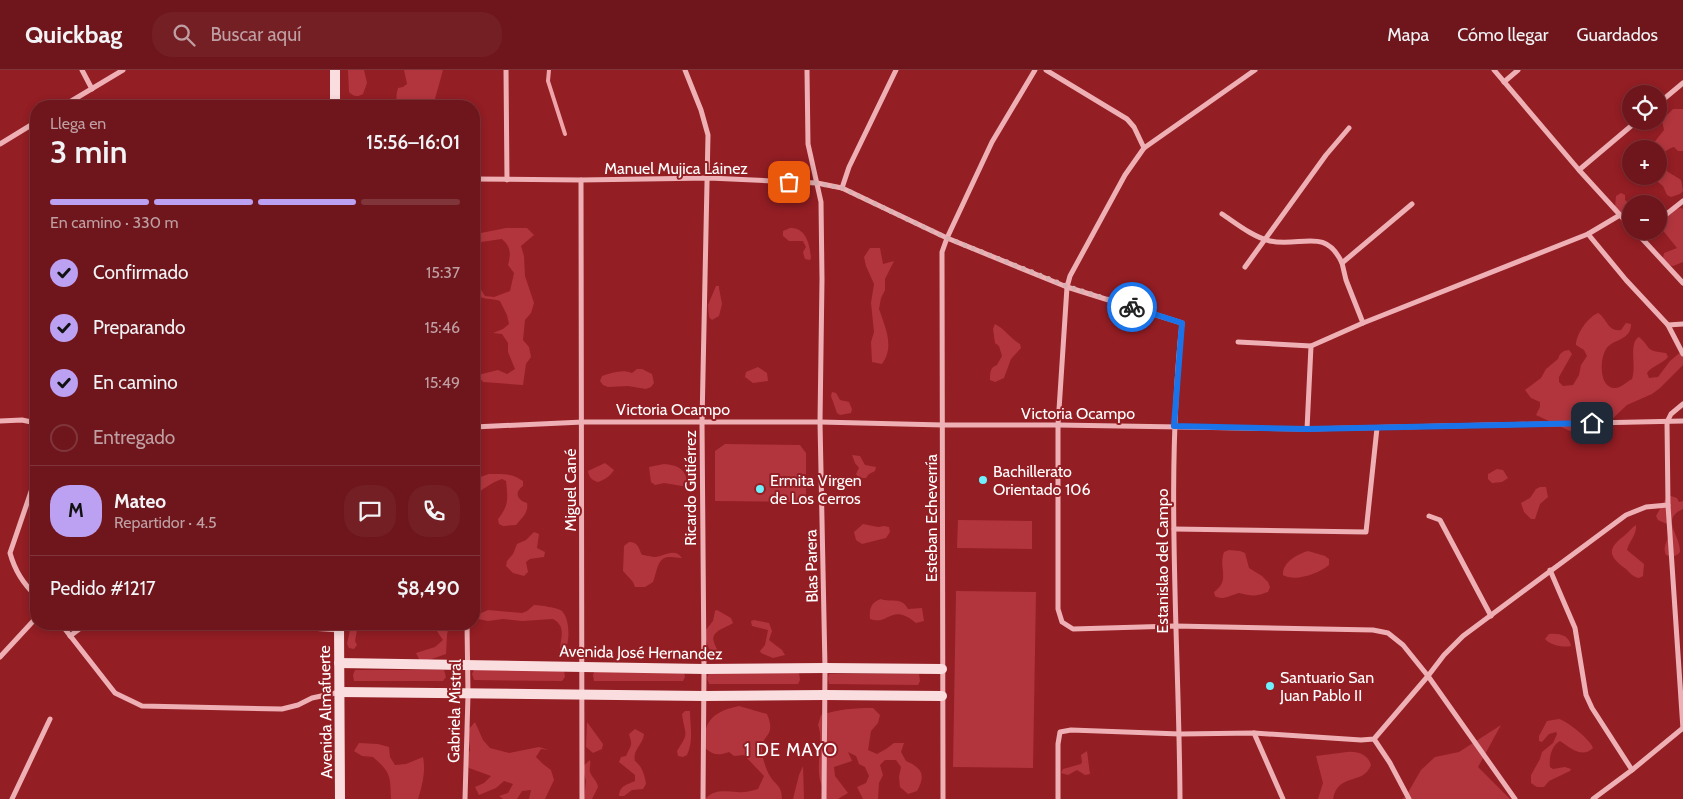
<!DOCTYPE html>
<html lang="es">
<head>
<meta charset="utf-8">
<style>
  body { margin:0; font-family:Cabin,sans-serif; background:#731f24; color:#f1f3f6; height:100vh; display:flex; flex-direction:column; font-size:19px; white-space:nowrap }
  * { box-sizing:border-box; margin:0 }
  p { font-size:16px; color:#bf9fa3 }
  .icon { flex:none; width:28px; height:28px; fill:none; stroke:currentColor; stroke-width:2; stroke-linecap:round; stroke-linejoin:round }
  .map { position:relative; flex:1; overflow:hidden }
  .side { position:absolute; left:30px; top:30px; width:450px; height:530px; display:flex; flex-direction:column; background:#6e161b; border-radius:20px; box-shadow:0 2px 8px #0003,0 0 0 1px #80353a }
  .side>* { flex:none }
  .controls { position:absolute; left:1622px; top:15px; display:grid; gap:10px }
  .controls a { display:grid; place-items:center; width:45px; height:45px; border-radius:50%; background:#6e161b; box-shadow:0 2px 8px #0003,0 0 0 1px #80353a; font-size:25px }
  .pin { position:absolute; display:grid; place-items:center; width:42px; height:42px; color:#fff; margin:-21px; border-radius:10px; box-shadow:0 2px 8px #0006 }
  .courier { position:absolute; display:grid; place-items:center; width:50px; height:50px; margin:-25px; border:4px solid #1a73e8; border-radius:50%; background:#fff; color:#222; box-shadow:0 1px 6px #0007 }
  .overview em { font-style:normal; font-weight:600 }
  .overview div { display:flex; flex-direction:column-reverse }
  .overview { display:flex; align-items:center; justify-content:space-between; height:85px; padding:0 20px }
  h1 { font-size:32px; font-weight:600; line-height:38px }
  .bar { display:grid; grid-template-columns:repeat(4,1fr); gap:8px 5px; align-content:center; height:60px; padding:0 20px }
  .bar i { height:6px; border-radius:4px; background:#80353a }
  .bar .current { background:#bca0f2 }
  .bar p { grid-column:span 4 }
  .line { display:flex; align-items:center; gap:12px; padding:0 20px; border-top:1px solid #80353a }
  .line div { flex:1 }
  .round { display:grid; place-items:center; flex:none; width:52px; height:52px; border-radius:20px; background:#731f24 }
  ol { padding:0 20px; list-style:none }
  li { display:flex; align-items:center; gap:15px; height:55px }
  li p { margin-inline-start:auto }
  li .icon { padding:5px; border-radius:50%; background:#bca0f2; color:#111; stroke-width:4 }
  li:last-child { color:#bf9fa3 }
  li i { width:28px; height:28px; border:2px solid #80353a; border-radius:50% }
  header { display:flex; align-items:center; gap:30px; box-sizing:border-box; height:70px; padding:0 25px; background:#6e161b; border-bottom:1px solid #80353a }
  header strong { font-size:24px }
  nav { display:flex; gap:28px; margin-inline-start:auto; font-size:18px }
  .search { width:350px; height:45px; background:#731f24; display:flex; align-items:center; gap:12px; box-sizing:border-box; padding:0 18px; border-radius:20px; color:#bf9fa3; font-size:19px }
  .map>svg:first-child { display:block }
  .green { fill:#b2353d }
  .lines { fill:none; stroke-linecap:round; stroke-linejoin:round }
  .stream { stroke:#f0a3a9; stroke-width:4 }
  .street { stroke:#eeb0b4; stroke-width:5 }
  .secondary { stroke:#faddde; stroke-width:10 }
  .done { stroke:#d9b0b2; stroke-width:5; stroke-dasharray:0 9 }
  .route { stroke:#1a73e8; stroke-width:6 }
  .poi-dot { fill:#6ff0fd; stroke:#931e24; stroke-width:2 }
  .labels { text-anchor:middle; stroke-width:4; stroke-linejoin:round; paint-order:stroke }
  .street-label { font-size:16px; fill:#fff; stroke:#931e24 }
  .poi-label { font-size:16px; fill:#fff; stroke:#931e24; text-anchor:start }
  .neighbourhood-label { font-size:18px; letter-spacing:1px; fill:#fff; stroke:#931e24 }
</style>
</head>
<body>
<header>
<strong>Quickbag</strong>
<div class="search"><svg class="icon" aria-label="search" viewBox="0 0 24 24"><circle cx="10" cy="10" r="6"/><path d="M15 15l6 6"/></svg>Buscar aquí</div>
<nav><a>Mapa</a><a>Cómo llegar</a><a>Guardados</a></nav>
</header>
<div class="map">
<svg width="1683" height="729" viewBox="0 0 1683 729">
  <rect width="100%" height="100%" fill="#931e24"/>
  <g class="green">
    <path d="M 348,0 L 364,0 L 367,13 L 363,24 C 358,27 353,27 349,22 Z"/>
    <path d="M 404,0 L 443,0 L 433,36 L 401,36 C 395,30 396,26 398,18 L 403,17 L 407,14 Z"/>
    <path d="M 1673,39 L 1683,39 L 1683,81 L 1678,81 L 1674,77 C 1664,80 1656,88 1664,98 C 1668,103 1676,106 1681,110 L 1683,121 L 1680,124 L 1671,127 L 1667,125 L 1663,116 L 1650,106 L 1659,106 L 1659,79 L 1649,79 L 1664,60 L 1662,50 Z"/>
    <path d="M 1621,123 L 1625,125 L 1625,130 L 1631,135 L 1631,155 L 1615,137 L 1616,126 Z"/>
    <path d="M 1681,138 L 1683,139 L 1683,192 L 1673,196 L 1669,195 L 1663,188 L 1664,183 L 1677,178 L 1661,158 L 1661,153 L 1664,149 L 1676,139 Z"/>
    <path d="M 506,158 L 527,158 L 534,165 L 521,176 L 524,186 L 525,206 L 534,233 L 531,243 L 525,250 L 523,270 L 529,277 L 531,287 L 526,294 L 523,315 L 483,312 L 478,305 L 498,300 L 507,304 L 515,299 L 508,282 L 508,273 L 502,264 L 493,263 L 503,259 L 509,254 L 507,245 L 500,231 C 491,228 482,230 474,224 L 478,215 L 485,226 L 494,227 L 510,221 L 514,203 L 508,195 C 511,184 511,177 502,169 L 481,172 L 476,164 Z"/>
    <path d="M 790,158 C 806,157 810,175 811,188 L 810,190 L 805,189 L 803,182 L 806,177 L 803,171 L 789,171 L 783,166 L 783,161 Z"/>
    <path d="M 870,178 L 880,178 L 883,194 L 894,191 L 885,209 L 885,220 L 881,228 L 879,239 C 885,257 895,277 882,294 L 872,292 L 871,272 L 874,262 L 871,233 L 874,214 L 866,196 L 864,187 Z"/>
    <path d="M 716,216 L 719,216 L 719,218 L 722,234 L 719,246 L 712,250 L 709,247 L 708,235 Z"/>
    <path d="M 1598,243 C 1608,249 1607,262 1621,260 L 1626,253 L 1631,254 C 1631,272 1611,268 1605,281 C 1600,290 1599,318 1615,318 C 1621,318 1626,312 1632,309 C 1637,296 1628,273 1639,267 C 1653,279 1643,280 1666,283 L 1668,287 C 1662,294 1652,296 1647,303 L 1649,308 L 1658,307 L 1670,291 L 1683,280 L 1683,295 L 1660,318 L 1652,324 L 1627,335 L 1609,352 L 1599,349 L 1594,350 L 1570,361 L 1536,345 L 1540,337 L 1540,332 L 1531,328 L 1525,320 L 1541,308 L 1546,299 L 1558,289 L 1560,284 L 1564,281 L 1569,280 L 1572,284 L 1559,307 L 1559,312 L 1563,316 L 1573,315 L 1579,305 L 1581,295 L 1587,286 L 1584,280 L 1576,275 C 1576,264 1588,247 1598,243 Z"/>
    <path d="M 995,254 C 1005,259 1010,268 1020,274 L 1021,278 L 1011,289 L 1004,308 L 995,312 L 990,310 C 990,303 990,297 997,295 L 1002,286 L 999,276 L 995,273 L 993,259 Z"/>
    <path d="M 758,297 L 767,303 L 768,311 L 753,313 L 745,307 L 746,302 Z"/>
    <path d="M 637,299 L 642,299 L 652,304 L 654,313 L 651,317 L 646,319 L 628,316 L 608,317 L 603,315 L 600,311 L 602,306 C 612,303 622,299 632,303 Z"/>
    <path d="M 832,322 L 836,323 L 840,330 L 849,332 L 852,339 L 851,343 L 840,345 L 837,343 L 831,326 Z"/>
    <path d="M 725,374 L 800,375 L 806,383 L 806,432 L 715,431 L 715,381 Z"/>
    <path d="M 852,385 L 860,386 L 865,395 L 876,397 L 875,401 L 869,404 L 866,408 L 859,408 L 856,404 L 859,398 L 855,393 Z"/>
    <path d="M 605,393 L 614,400 C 609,407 606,409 598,412 C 591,410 589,407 588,401 Z"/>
    <path d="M 664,394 C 677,395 687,399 687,414 L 682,416 L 664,413 L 655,415 L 651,412 L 649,397 Z"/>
    <path d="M 1497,399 L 1503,400 L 1508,408 L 1502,412 L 1492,413 L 1488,409 L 1488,404 Z"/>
    <path d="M 489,404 C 502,404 512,403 523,411 L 523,416 C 514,422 517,430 527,433 C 529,442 522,448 516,455 L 503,456 L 499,454 L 498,449 C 509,435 508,429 506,411 L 502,409 C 491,413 483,419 474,426 L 474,409 Z"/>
    <path d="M 1540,417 L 1546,417 L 1548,427 L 1540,434 L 1535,449 L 1531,449 L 1524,442 L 1521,433 L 1530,428 L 1536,419 Z"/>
    <path d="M 1671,426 L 1677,428 L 1679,432 L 1683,431 L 1683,439 C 1660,449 1680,464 1680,482 C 1676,487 1672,487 1666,485 C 1662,476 1668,472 1669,463 C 1669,460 1667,457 1667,454 L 1658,450 L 1656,446 L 1666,428 Z"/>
    <path d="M 958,450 L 1032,451 L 1032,479 L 957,478 Z"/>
    <path d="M 863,454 L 878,457 L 884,456 L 889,457 L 890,462 L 886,468 L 862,474 L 856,470 L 854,462 Z"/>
    <path d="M 1636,455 C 1637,465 1629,471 1627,480 L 1644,494 L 1643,506 L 1639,508 C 1633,507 1630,503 1626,499 C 1608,486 1607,479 1624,466 C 1629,462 1631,458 1636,455 Z"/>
    <path d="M 534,462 L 539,464 L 537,478 L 545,482 L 544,487 L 530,489 L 526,492 L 528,502 L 524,506 L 513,503 L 506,496 L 507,491 L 513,484 L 517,474 L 526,470 Z"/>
    <path d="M 629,472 C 638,472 638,477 642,485 C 645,485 652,487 655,487 C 664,487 674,477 682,488 C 677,488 675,487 670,487 C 657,486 657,503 653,512 L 645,517 L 635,517 L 633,512 L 623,501 L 624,476 Z"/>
    <path d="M 1229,480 L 1240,481 L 1245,483 L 1249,498 L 1262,506 L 1268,512 L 1270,517 L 1268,522 C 1254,527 1252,526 1239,523 C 1230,525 1224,531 1215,526 L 1214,522 C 1231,510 1218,498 1224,482 Z"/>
    <path d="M 1308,481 L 1325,486 L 1329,489 L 1329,495 C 1318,504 1295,512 1283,505 C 1282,492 1298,484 1308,481 Z"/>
    <path d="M 956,521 L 1036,522 L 1033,698 L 953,697 Z"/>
    <path d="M 881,529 C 891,533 901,526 908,539 L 922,538 L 924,551 L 916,553 C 891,532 889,556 870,549 C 869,539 871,532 881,529 Z"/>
    <path d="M 534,535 C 539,535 559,538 562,541 C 570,549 570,572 565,580 L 560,579 C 561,567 566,556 553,549 L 522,551 L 503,549 L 488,551 L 478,549 L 479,544 L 488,540 L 522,543 L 527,541 Z"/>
    <path d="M 717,540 L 731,548 L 733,553 C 726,558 710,561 714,572 C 715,577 718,579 719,584 L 716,585 C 708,582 705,569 705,561 L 713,551 L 715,541 Z"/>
    <path d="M 754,550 L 769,553 L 772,561 L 769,570 L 782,580 L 785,585 L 773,588 L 761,583 L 760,581 L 765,575 L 768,560 L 752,556 L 751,551 Z"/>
    <path d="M 348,554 L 358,554 L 355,571 L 357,575 L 354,579 L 349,578 L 347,574 L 350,560 Z"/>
    <path d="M 432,554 L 449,554 L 447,565 L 446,584 L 429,590 L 420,591 L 416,583 L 435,577 L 443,570 Z"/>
    <path d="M 1549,564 C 1559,563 1569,565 1571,576 C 1563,578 1550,575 1545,569 Z"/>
    <path d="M 355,600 L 444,600 L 446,607 L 443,611 L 354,611 L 353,605 Z"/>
    <path d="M 474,600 L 564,600 L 565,607 L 562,611 L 474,610 L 472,604 Z"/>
    <path d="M 595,600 L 684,600 L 685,607 L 683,611 L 594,611 L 593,605 Z"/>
    <path d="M 709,603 L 799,603 L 800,610 L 798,614 L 709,614 L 707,608 Z"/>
    <path d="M 829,604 L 919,604 L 920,611 L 918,615 L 829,614 L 828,608 Z"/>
    <path d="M 739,636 L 767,644 C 777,668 761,663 762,680 C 762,687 766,700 770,706 C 775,715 782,715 782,729 L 705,729 C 714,719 725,721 737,722 C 744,723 751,721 758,719 L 764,706 L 744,685 L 734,686 L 729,682 C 718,686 713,685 705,678 C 702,651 714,641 739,636 Z"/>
    <path d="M 873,638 L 880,645 L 878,653 L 871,661 L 868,680 L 877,684 L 886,679 L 894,673 L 904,673 L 901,682 L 906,691 C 922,698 926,705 917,721 L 908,724 L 900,717 L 899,707 L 901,697 L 896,690 L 885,690 L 880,695 L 883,705 L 879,713 L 878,729 L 863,729 L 857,717 L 866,713 L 869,706 L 865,697 L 859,694 L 856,686 L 848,682 L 852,691 L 834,697 L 835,706 L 848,723 L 838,729 L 825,729 C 825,719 822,719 820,710 C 816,692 824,670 818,655 L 821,645 C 838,639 855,638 873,638 Z"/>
    <path d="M 685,641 L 690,641 C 690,657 694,670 687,685 L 683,687 L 678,686 L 677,681 C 690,661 685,667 682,644 Z"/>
    <path d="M 1559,649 C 1567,651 1591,670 1593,678 C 1582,689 1569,677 1560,671 C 1551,676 1549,688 1550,697 L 1553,699 L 1565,697 L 1571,699 L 1570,701 L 1549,711 L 1544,717 L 1537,717 L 1531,713 L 1531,705 L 1540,689 L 1542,682 L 1553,673 L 1557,664 L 1556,662 L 1549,664 L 1542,672 L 1539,671 L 1539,666 L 1547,651 Z"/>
    <path d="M 475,652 L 483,670 L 490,678 L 509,683 L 539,677 L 549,680 L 541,679 L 536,687 L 543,694 L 551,700 L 554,710 L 545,729 L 529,729 L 531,720 L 522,721 L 517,729 L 503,729 L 499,726 L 508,723 L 513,714 L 504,711 L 496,718 L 479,725 L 475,717 L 484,713 L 491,706 L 469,698 L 465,690 L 470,680 L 468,660 Z"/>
    <path d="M 587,652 L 603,674 L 602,679 L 593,683 L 586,677 Z"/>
    <path d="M 1501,655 L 1478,697 L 1510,729 L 1402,729 L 1406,726 L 1421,700 L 1435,687 L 1459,682 Z"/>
    <path d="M 635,659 L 644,664 C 643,675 632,680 635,691 C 642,696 645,706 646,714 L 643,719 L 632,720 L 624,726 L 619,726 C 620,715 627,715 635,711 L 635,705 L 619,692 L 621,687 L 626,686 C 631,674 633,677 629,664 Z"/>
    <path d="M 359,673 L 378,674 L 389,677 L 390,687 L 395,695 L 406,694 L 423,687 C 426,701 422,716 418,729 L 391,729 C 390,705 391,703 373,687 L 362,686 L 354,681 Z"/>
    <path d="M 1087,681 L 1090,704 L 1085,705 L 1077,700 L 1068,705 L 1061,703 L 1063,699 L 1081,694 L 1082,692 L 1081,685 Z"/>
    <path d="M 1347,682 C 1357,681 1368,684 1371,695 C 1363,716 1338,702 1333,729 L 1318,729 L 1323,713 L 1316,686 Z"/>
    <path d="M 590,690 C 591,694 589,699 590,702 C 592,708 597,710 598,717 L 592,729 L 584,729 L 586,711 L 582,697 Z"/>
    <path d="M 803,696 L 804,729 L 793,729 L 799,705 Z"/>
  </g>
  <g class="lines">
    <path class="stream" d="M 549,0 L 548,11 L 565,64"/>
    <g class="street">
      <path d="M 82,0 L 92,19"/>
      <path d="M 506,0 L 507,110"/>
      <path d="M 685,0 L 701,40 L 708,65 L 702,352 L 704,599 L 703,729"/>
      <path d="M 807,0 L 808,74 L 821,132 L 822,209 L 820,352 L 825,598 L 824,729"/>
      <path d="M 1046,0 L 1127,49 L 1134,57 L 1144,78"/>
      <path d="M 1255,0 L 1144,78 L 1125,105 L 1070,206 L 1067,217 L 1058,355 L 1058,539 L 1062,552 L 1073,559 L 1175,556 L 1373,560 L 1388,563 L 1403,575 L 1428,606 L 1515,729"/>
      <path d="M 1494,0 L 1579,100 L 1631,157"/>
      <path d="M 1504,12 L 1518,0"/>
      <path d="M 1659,33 L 1683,13"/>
      <path d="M 63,36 L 123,0"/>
      <path d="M 0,74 L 36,52"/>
      <path d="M 1579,100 L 1637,51"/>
      <path d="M 474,109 L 581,110 L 709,108 L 817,113 L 842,118 L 947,168 L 1067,217 L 1182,253 C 1165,411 1179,570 1180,729"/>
      <path d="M 581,110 L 582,729"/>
      <path d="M 842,118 L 849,97 L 896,0"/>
      <path d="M 1222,144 C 1237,154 1253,167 1270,171 C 1300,178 1325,156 1342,193"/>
      <path d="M 1659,150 L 1683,131"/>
      <path d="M 1635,161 L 1683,213"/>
      <path d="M 1588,164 L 1626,210 L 1668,255 L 1683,254"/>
      <path d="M 1245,197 L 1326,85 L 1349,58"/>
      <path d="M 1363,253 L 1346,210 L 1342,193 L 1412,134"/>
      <path d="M 1668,255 L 1683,284"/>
      <path d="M 1238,272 L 1311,276 L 1363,253 L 1588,164 L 1620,145"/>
      <path d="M 1683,334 L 1671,344 L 1667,352 L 1668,435 L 1683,659"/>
      <path d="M 0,351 L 22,350 L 36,353"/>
      <path d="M 474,357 L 583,352 L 820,352 L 943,355 L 1058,355 L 1307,359 L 1683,351"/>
      <path d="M 1307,359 L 1311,276"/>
      <path d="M 36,407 L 10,483 C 15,501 23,513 36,526"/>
      <path d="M 1429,446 L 1440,450 L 1491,546"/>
      <path d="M 1174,459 L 1366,462 L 1377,358"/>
      <path d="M 1550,500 L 1575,558 L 1586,625 L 1592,638 L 1632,700"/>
      <path d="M 61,554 L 115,623 L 142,636 L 282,639 L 298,635 L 312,628 L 340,622"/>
      <path d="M 254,554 L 339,560"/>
      <path d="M 70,566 L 86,554"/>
      <path d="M 0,587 L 36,548"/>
      <path d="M 1254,663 L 1361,670 L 1374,669 L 1428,606 L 1444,585 L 1463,566 L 1626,445 L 1646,437 L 1668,435"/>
      <path d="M 1374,669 L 1390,693 L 1409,729"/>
      <path d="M 12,729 L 50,649"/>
      <path d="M 465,729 L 468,625 L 467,554"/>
      <path d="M 943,729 L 942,182 L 947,168 L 992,72 L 1035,0"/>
      <path d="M 1058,729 L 1058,674 L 1060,662 L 1071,660 L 1180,664 L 1254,663 L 1283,729"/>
      <path d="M 1593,729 L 1632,700 L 1683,658"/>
    </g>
    <g class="secondary">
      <path d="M 335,0 L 335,36"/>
      <path d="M 339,554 L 340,729"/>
      <path d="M 339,593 L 704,599 L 825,598 L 942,599"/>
      <path d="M 340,622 L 704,626 L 825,625 L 942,626"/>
    </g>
  </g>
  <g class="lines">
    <path class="done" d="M 789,112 L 816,113 L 842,118 L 947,168 L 1067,216 L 1132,237"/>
    <path class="route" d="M 1132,237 L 1182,253 L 1174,356 L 1307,359 L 1592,353"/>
  </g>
  <g class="poi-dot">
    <circle cx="983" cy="410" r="5"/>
    <circle cx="760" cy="419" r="5"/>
    <circle cx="1270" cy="616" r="5"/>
  </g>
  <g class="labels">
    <g class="street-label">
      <text x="676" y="104">Manuel Mujica Láinez</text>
      <text x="673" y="345">Victoria Ocampo</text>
      <text x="1078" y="349">Victoria Ocampo</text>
      <text transform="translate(690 418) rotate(-90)" y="6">Ricardo Gutiérrez</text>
      <text transform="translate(570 420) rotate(-90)" y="6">Miguel Cané</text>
      <text transform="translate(931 448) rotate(-90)" y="6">Esteban Echeverría</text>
      <text transform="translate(1162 491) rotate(-90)" y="6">Estanislao del Campo</text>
      <text transform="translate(811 496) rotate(-91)" y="6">Blas Parera</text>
      <text transform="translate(641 582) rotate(1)" y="6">Avenida José Hernandez</text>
      <text transform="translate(454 641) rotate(-89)" y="6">Gabriela Mistral</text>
      <text transform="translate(325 642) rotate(-91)" y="6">Avenida Almafuerte</text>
    </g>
    <g class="poi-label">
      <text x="993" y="407">Bachillerato<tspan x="993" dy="18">Orientado 106</tspan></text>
      <text x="770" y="416">Ermita Virgen<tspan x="770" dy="18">de Los Cerros</tspan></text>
      <text x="1280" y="613">Santuario San<tspan x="1280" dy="18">Juan Pablo II</tspan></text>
    </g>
    <g class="neighbourhood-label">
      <text x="791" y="686">1 DE MAYO</text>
    </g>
  </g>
</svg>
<div class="controls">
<a><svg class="icon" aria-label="locate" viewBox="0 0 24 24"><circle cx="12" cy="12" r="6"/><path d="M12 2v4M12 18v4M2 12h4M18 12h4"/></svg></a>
<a>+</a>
<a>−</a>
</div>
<div class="pin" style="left:789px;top:112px;background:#ea580c"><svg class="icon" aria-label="bag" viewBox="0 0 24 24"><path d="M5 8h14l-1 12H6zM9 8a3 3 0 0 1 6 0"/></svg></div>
<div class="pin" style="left:1592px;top:353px;background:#1f2937"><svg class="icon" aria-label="home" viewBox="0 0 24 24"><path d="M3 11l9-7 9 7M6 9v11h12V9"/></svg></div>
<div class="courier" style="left:1132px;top:237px"><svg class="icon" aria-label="bike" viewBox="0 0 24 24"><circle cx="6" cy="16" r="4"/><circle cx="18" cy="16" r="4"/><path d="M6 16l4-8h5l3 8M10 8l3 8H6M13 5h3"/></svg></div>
<section class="side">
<div class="overview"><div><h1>3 min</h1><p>Llega en</p></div><em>15:56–16:01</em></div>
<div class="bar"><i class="current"></i><i class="current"></i><i class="current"></i><i></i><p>En camino · 330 m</p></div>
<ol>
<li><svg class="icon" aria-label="check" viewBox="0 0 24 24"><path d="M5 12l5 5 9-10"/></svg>Confirmado<p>15:37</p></li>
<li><svg class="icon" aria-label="check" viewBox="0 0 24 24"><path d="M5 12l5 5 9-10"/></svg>Preparando<p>15:46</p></li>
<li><svg class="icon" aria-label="check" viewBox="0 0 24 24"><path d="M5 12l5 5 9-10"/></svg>En camino<p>15:49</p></li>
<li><i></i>Entregado</li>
</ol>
<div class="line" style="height:90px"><b class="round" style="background:#bca0f2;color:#111">M</b><div><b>Mateo</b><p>Repartidor · 4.5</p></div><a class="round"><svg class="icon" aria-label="chat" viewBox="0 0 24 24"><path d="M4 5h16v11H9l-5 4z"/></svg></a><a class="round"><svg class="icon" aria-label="phone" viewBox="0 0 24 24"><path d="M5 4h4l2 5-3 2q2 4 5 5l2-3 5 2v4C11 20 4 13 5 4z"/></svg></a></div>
<div class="line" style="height:65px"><div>Pedido #1217</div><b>$8,490</b></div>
</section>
</div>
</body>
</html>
